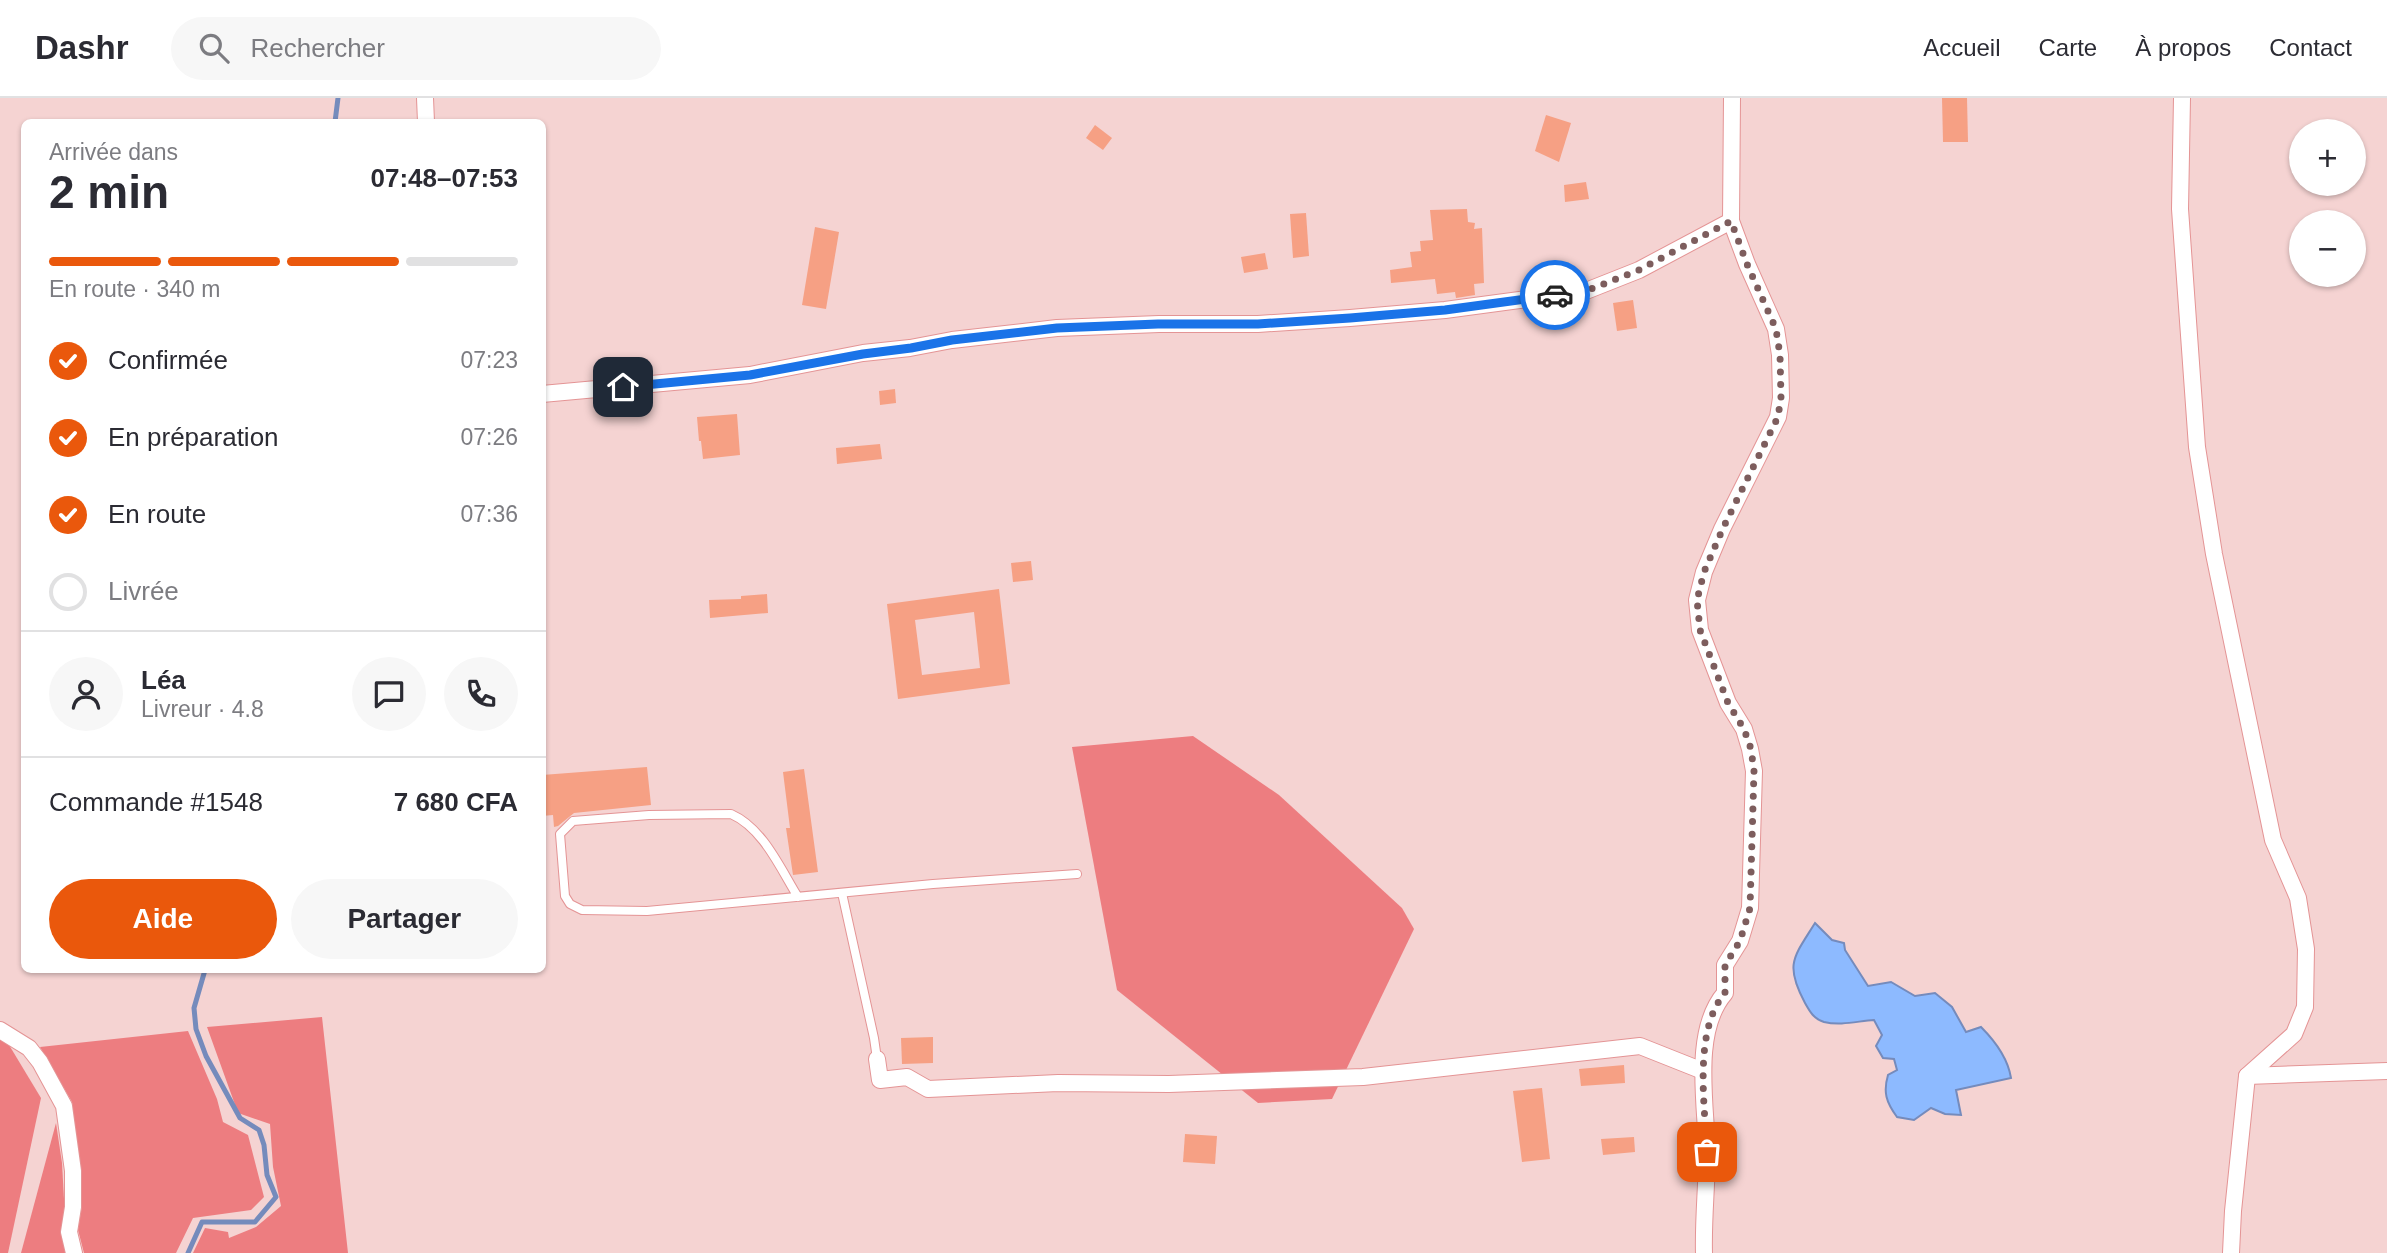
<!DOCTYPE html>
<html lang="fr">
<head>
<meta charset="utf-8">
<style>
  body { margin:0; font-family:Arial,sans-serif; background:#f7f7f7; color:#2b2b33; height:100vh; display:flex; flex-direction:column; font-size:26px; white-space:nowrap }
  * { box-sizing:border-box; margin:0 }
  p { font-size:23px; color:#7c7c81 }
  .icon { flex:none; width:38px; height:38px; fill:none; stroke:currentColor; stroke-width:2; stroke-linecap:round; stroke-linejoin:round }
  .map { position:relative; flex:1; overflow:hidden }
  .panel { position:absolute; left:21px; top:21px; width:525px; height:854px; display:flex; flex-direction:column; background:#fff; border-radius:10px; box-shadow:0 2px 5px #0004 }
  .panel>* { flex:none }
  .controls { position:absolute; left:2289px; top:21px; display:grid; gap:14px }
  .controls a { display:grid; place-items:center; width:77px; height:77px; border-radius:50%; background:#fff; box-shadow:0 2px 5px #0004; font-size:35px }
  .pin { position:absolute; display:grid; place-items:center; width:60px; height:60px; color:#fff; margin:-30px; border-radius:14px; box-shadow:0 4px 10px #0006 }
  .courier { position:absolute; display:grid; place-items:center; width:70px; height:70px; margin:-35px; border:5px solid #1a73e8; border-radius:50%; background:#fff; color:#222; box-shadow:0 2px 9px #0007 }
  .overview em { font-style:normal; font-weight:700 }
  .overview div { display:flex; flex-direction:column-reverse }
  .overview { display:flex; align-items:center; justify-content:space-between; height:119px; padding:0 28px }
  h1 { font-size:46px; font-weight:700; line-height:52px }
  .bar { display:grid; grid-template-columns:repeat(4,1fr); gap:10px 7px; align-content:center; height:84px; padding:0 28px }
  .bar i { height:9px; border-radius:5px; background:#e1e1e2 }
  .bar .on { background:#ea580c }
  .bar p { grid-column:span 4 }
  .line { display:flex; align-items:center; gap:18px; padding:0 28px; border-top:2px solid #e1e1e2 }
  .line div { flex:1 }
  .round { display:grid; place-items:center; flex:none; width:74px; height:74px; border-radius:37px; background:#f7f7f7 }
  ol { padding:0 28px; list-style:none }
  li { display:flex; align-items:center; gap:21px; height:77px }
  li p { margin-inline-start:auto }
  li .icon { padding:7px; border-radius:50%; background:#ea580c; color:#fff; stroke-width:4 }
  li:last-child { color:#7c7c81 }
  li i { width:38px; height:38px; border:4px solid #e1e1e2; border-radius:50% }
  .button { display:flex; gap:14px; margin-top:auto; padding:14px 28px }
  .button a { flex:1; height:80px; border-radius:42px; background:#ea580c; color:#fff; font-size:28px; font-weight:700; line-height:80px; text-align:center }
  .button a+a { background:#f7f7f7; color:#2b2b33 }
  header { display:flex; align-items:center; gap:42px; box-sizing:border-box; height:98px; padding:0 35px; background:#fff; border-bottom:2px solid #e1e1e2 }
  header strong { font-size:33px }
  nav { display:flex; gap:38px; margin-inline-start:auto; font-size:24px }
  .search { width:490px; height:63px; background:#f7f7f7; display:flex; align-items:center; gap:18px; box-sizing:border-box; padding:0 24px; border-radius:38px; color:#7c7c81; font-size:26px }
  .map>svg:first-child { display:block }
  .forest { fill:#ed7d80 }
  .water { fill:#8dbaff; stroke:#758bbc; stroke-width:2 }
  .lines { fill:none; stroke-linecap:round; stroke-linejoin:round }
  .stream { stroke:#758bbc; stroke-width:5 }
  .building { fill:#f6a084; fill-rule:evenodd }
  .service-casing { stroke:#e49495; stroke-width:10 }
  .minor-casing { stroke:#e49495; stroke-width:18 }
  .service { stroke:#fff; stroke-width:8 }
  .minor { stroke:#fff; stroke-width:16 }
  .done { stroke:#7d5d5d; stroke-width:7; stroke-dasharray:0 12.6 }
  .route { stroke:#1a73e8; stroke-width:9 }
</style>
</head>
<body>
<header>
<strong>Dashr</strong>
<div class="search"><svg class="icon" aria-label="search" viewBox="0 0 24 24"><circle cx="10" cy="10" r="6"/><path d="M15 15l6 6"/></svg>Rechercher</div>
<nav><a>Accueil</a><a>Carte</a><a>À propos</a><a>Contact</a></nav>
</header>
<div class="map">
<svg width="2387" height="1155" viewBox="0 0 2387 1155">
  <rect width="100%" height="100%" fill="#f5d3d2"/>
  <g class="forest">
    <path d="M 1193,638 L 1279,697 L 1402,810 L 1414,831 L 1332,1001 L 1258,1005 L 1117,892 L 1072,649 Z"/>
    <path d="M 322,919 L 348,1155 L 193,1155 L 205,1130 L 228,1134 L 229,1140 L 256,1129 L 281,1108 L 273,1069 L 270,1026 L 238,1015 L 207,929 Z"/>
    <path d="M 0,932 L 41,1000 L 8,1155 L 0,1155 Z"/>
    <path d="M 188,933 L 217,1001 L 223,1024 L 248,1037 L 264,1099 L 251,1112 L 193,1120 L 176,1155 L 84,1155 L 78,1132 L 82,1107 L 72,1004 L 40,949 Z"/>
    <path d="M 56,1025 L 62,1065 L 67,1155 L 21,1155 Z"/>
  </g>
  <path class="water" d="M 1815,825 L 1832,842 L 1844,845 L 1845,852 L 1868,888 L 1891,884 L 1915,898 L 1935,895 L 1952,909 L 1966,934 L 1981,929 C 1995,943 2008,961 2011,980 L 1956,992 L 1961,1017 L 1945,1016 L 1931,1010 L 1914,1022 L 1897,1019 C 1886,1004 1883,994 1888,977 L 1897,972 L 1894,961 L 1883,960 L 1876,948 L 1882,937 L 1874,922 C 1858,923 1841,928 1824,924 C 1814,921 1810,914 1805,905 C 1784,866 1794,859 1815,825 Z"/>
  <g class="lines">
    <g class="stream">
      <path d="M 335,24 L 338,0"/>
      <path d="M 188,1155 L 202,1124 L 255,1124 L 276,1099 L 267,1077 L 264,1047 L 259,1032 L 240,1020 L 206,958 L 196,931 L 194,910 L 205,872"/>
    </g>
  </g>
  <g class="building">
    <path d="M 1942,0 L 1967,0 L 1968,44 L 1943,44 Z"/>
    <path d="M 1546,17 L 1571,25 L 1559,64 L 1535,53 Z"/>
    <path d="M 1095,27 L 1112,40 L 1103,52 L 1086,40 Z"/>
    <path d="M 1586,84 L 1589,101 L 1565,104 L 1564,87 Z"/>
    <path d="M 1467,111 L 1468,124 L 1475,125 L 1474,131 L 1482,130 L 1484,185 L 1474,186 L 1475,197 L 1456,200 L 1455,194 L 1437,196 L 1435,181 L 1391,185 L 1390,172 L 1412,169 L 1410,154 L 1421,153 L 1420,143 L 1433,142 L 1430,112 Z"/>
    <path d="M 1306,115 L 1309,158 L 1293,160 L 1290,116 Z"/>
    <path d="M 815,129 L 839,134 L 826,211 L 802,207 Z"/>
    <path d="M 1265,155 L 1268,171 L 1244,175 L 1241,159 Z"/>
    <path d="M 1633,202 L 1637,230 L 1617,233 L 1613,205 Z"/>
    <path d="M 895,291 L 896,305 L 880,307 L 879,293 Z"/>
    <path d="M 737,316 L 740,357 L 703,361 L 701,343 L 699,343 L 697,319 Z"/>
    <path d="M 880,346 L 882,361 L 837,366 L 836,350 Z"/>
    <path d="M 1031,463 L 1033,482 L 1013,484 L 1011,465 Z"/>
    <path d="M 999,491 L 1010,586 L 898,601 L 887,506 ZM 974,514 L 980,570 L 922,577 L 915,522 Z"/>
    <path d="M 767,496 L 768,515 L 710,520 L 709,502 L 741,501 L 741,498 Z"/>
    <path d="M 647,669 L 651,707 L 574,715 L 558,728 L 554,729 L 553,717 L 542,718 L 542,677 Z"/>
    <path d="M 804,671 L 818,774 L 793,777 L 786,730 L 790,730 L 783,674 Z"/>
    <path d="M 933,939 L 933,965 L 902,966 L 901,940 Z"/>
    <path d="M 1624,967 L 1625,985 L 1581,988 L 1579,971 Z"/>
    <path d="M 1542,990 L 1550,1061 L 1522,1064 L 1513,993 Z"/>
    <path d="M 1185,1036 L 1217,1038 L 1215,1066 L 1183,1064 Z"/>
    <path d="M 1634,1039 L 1635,1054 L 1603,1057 L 1601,1041 Z"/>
  </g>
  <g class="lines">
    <defs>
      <g id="service">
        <path d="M 842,795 L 874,940 L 877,961"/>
        <path d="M 798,799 C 780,770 763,730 731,716 L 649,717 L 573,723 L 560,736 L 565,798 L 570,806 L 582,812 L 647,813 L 933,786 L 1077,776"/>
      </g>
      <g id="minor">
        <path d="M 425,0 L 426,24"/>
        <path d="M 2182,0 L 2180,111 L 2197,349 L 2214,456 L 2273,742 L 2298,800 L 2306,851 L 2305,909 L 2294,936 L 2247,978 L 2233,1113 L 2231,1155"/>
        <path d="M 542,296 L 750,277 L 863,255 L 910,250 L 952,242 L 1057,230 L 1159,226 L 1258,226 L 1350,220 L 1445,212 L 1586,193 L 1639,172 L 1731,123"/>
        <path d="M 0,932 L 29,950 L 40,964 L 64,1008 L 73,1073 L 73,1109 L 69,1134 L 74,1155"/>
        <path d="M 877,961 L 880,982 L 907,979 L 928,991 L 1058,985 L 1169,986 L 1363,979 L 1640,948 L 1703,973"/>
        <path d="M 2247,978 L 2387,973"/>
        <path d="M 1704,1155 C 1703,1121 1707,1087 1707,1052 C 1706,1006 1692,933 1725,895 L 1725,867 L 1740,843 L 1750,810 L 1754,673 L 1750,651 L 1744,631 L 1728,605 L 1700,532 L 1697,502 L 1704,474 L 1722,431 L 1778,319 L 1781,300 L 1780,257 L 1776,231 L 1747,166 L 1731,123 L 1732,0"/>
      </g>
    </defs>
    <use href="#service" class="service-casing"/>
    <use href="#minor" class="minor-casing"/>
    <use href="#service" class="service"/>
    <use href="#minor" class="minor"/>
  </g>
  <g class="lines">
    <path class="done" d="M 1555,197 L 1586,193 L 1639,172 L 1731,123 L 1747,166 L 1776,231 L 1780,257 L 1781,299 L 1778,319 L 1723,430 L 1704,474 L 1697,502 L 1700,532 L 1728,605 L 1744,631 L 1751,651 L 1754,673 L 1750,810 L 1740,843 L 1725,867 L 1725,895 C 1693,932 1705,1009 1707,1054"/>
    <path class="route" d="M 623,289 L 750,277 L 863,256 L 911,250 L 952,242 L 1057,230 L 1158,226 L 1258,226 L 1350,220 L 1445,212 L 1555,197"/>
  </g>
</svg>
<div class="controls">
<a>+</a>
<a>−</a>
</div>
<div class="pin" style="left:1707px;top:1054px;background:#ea580c"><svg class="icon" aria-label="bag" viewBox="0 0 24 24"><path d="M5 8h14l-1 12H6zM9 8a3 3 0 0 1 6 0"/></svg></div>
<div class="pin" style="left:623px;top:289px;background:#1f2937"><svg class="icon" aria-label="home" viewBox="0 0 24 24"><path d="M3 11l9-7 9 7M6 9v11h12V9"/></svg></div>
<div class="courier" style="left:1555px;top:197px"><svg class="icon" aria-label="car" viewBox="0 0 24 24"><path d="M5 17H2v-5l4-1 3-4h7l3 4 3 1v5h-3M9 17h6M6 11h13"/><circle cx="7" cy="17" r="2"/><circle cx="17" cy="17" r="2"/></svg></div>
<section class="panel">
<div class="overview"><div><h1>2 min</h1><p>Arrivée dans</p></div><em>07:48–07:53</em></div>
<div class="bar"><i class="on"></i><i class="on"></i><i class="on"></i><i></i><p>En route · 340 m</p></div>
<ol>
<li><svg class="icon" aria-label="check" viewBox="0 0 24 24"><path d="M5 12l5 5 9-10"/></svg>Confirmée<p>07:23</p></li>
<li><svg class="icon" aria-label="check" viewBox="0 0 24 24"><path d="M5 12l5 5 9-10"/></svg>En préparation<p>07:26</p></li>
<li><svg class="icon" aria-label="check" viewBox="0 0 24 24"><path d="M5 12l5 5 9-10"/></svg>En route<p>07:36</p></li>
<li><i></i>Livrée</li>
</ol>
<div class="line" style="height:126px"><a class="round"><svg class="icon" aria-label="person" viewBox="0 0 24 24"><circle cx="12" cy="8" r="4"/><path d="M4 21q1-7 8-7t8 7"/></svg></a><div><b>Léa</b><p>Livreur · 4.8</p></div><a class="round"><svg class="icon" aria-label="chat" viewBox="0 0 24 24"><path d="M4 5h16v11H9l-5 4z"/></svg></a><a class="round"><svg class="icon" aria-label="phone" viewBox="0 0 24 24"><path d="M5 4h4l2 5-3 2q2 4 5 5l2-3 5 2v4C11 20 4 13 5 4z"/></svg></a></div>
<div class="line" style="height:91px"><div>Commande #1548</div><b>7 680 CFA</b></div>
<div class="button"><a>Aide</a><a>Partager</a></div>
</section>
</div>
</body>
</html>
